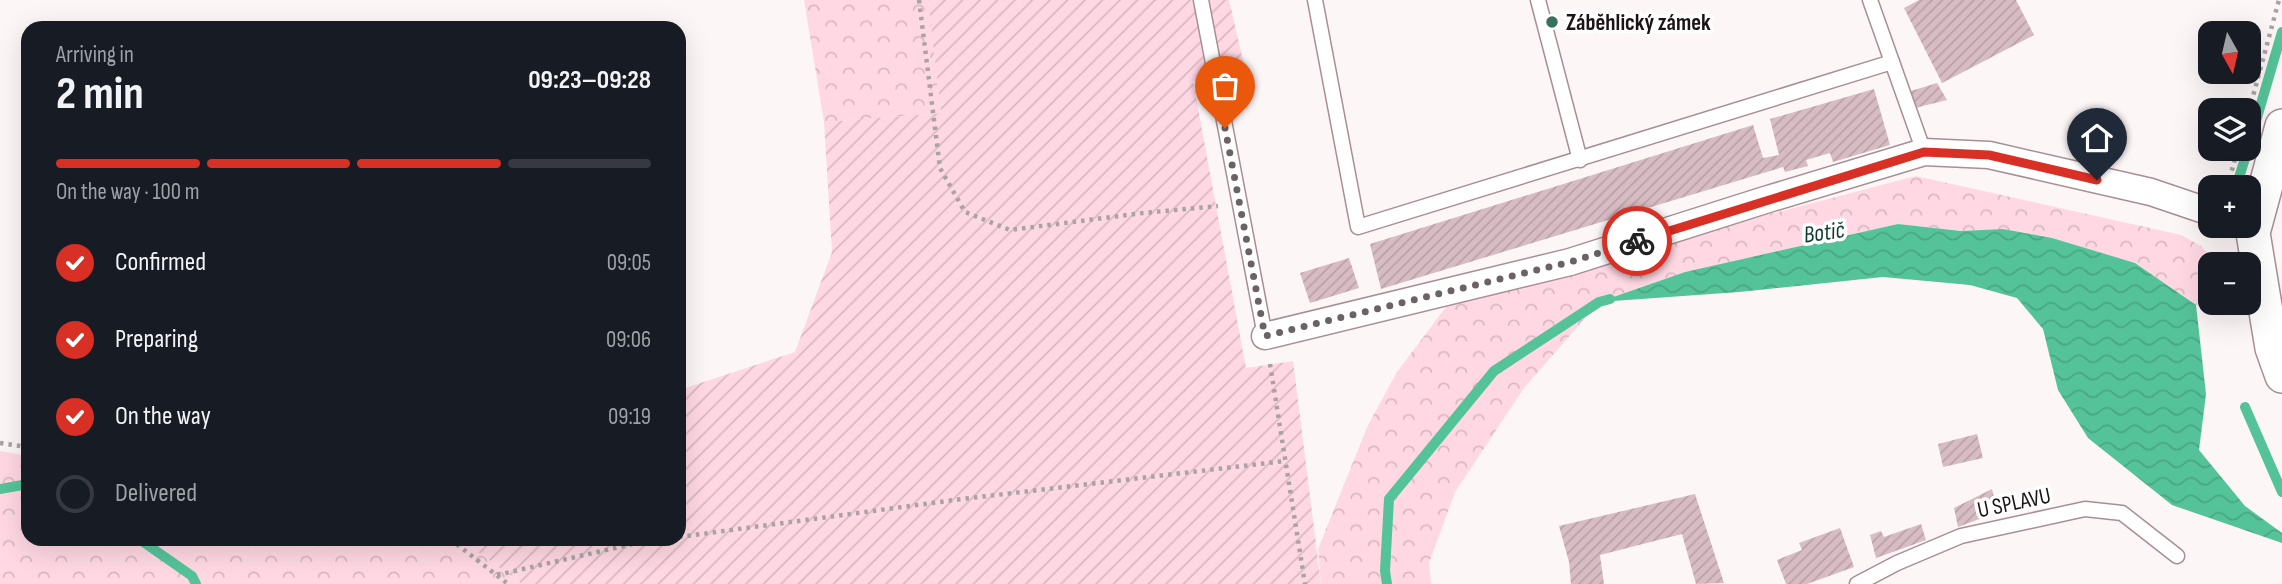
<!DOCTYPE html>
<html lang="en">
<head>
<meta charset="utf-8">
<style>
  body { margin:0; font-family:"Sofia Sans Condensed",sans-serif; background:#242831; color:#f1f3f6; height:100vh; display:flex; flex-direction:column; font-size:26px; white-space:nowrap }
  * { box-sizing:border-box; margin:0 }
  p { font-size:23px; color:#9ea1a6 }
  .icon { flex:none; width:38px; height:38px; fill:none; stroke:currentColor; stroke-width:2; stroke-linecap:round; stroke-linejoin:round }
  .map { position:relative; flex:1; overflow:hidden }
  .details { position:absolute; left:21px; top:21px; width:665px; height:525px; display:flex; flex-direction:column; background:#171b24; border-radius:21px; box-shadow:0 7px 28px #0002 }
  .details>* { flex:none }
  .needle { width:46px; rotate:172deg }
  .buttons { position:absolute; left:2198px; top:21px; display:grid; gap:14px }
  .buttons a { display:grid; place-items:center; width:63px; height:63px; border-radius:14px; background:#171b24; box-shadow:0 7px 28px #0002; font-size:35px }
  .pin { position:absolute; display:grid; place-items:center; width:60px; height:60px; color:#fff; margin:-72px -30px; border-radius:50% 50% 50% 0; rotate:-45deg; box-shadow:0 0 7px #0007 }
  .pin .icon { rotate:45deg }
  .courier { position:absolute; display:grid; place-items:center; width:70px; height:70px; margin:-35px; border:5px solid #d93025; border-radius:50%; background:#fff; color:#222; box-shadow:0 2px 9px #0007 }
  .headline em { font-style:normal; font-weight:700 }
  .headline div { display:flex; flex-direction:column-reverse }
  .headline { display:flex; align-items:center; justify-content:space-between; height:119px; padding:0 35px }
  h1 { font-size:46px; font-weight:700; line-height:52px }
  .bar { display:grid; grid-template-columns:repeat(4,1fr); gap:10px 7px; align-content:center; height:84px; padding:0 35px }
  .bar i { height:9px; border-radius:5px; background:#363941 }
  .bar .active { background:#d93025 }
  .bar p { grid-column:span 4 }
  ol { padding:0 35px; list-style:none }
  li { display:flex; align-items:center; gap:21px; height:77px }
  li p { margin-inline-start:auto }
  li .icon { padding:7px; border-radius:50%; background:#d93025; color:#fff; stroke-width:4 }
  li:last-child { color:#9ea1a6 }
  li i { width:38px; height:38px; border:4px solid #363941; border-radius:50% }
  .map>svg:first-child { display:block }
  .forest { fill:url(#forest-crowns) }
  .garden { fill:url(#garden-furrows) }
  .water { fill:url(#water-waves) }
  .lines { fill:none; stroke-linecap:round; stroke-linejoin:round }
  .stream { stroke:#55c399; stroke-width:10 }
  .building { fill:url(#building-hatch) }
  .service-casing { stroke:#a88e95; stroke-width:17 }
  .minor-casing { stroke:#a88e95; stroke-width:29 }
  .tertiary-casing { stroke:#a88e95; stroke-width:36 }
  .path { stroke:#aaa3a5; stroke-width:4.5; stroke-dasharray:3.5 5; stroke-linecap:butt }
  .service { stroke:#fff; stroke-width:14 }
  .minor { stroke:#fff; stroke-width:26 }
  .tertiary { stroke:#fff; stroke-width:33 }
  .done { stroke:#6a6265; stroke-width:7; stroke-dasharray:0 12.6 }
  .route { stroke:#d93025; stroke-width:9 }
  .poi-dot { fill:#37715b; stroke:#fff; stroke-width:2.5 }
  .labels { text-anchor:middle; stroke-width:7; stroke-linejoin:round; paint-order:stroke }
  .poi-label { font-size:23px; font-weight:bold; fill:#1c1316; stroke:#fff; text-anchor:start }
  .street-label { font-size:23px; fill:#1c1316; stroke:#fff }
  .water-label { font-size:24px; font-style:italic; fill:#0c3d2c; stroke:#fff }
</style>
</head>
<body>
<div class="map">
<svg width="2282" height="584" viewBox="0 0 2282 584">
  <defs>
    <pattern id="forest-crowns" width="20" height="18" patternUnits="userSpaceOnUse" patternTransform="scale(1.75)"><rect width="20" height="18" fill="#ffd8e3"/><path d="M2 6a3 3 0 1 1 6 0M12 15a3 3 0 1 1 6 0" fill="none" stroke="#dab8c2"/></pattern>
    <pattern id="garden-furrows" width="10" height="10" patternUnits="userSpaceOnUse" patternTransform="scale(1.75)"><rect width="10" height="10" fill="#ffd8e3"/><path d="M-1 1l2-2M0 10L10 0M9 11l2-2" fill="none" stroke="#dab8c2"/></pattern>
    <pattern id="water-waves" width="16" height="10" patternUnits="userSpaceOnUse" patternTransform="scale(1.75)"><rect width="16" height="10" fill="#55c399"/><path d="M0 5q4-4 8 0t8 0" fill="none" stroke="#49a783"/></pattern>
    <pattern id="building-hatch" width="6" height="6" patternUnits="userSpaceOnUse" patternTransform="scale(1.75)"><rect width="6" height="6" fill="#d8bcc4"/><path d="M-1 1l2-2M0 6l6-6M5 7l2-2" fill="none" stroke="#b9a1a8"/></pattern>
  </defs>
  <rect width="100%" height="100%" fill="#fcf6f7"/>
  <g class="forest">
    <path d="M 804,0 L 928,0 L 941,113 L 824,122 Z"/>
    <path d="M 1916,176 L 2181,235 L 2201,246 L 2216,262 L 2216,264 L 2210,264 L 2210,298 L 2196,305 L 2135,263 L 2003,229 L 1961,231 L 1898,224 L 1685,272 L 1599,302 L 1524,388 L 1455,492 L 1429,563 L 1431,584 L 1321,584 L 1318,549 L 1368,425 L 1397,372 L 1446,307 L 1721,225 L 1782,211 Z"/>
    <path d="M 0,451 L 28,456 L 28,539 L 460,539 L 522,584 L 0,584 Z"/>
  </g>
  <path class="garden" d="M 928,0 L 1229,0 L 1246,73 L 1193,81 L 1246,368 L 1293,361 L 1321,584 L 522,584 L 460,539 L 679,539 L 679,390 L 795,352 L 832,252 L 824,122 L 941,113 Z"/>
  <path class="water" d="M 1898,224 L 1961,231 L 2003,229 L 2052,238 L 2135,263 L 2196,305 L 2206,394 L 2199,450 L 2245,506 L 2282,533 L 2282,543 L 2172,505 L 2088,438 L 2058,390 L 2043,329 L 2017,298 L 1970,285 L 1883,277 L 1739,292 L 1599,302 L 1685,272 Z"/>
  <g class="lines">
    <g class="stream">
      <path d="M 2249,145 L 2282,32"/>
      <path d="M 2236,187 L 2248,149"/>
      <path d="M 2245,407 L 2282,492"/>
      <path d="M 0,489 L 28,484"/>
      <path d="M 139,539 L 192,576 L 196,584"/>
      <path d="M 1387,584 L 1385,571 L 1389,499 L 1494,371 L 1599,302 L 1610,299"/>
    </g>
  </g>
  <g class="building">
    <path d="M 1919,0 L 2016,0 L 2034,35 L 1942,83 L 1904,8 Z"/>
    <path d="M 1937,83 L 1947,100 L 1915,108 L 1911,91 Z"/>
    <path d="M 1874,89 L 1890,145 L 1833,162 L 1830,153 L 1806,160 L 1808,166 L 1785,172 L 1783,167 L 1381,289 L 1370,244 L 1753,125 L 1763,158 L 1779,155 L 1770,119 Z"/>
    <path d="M 1349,258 L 1359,288 L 1310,303 L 1300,273 Z"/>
    <path d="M 1977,434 L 1983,458 L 1943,467 L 1938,444 Z"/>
    <path d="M 1992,489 L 1998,512 L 1958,527 L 1954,508 Z"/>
    <path d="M 1695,494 L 1724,583 L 1696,584 L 1682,534 L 1600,555 L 1604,584 L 1571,584 L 1569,562 L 1559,526 Z"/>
    <path d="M 1921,524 L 1926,540 L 1876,558 L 1870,535 L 1881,531 L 1884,537 Z"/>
    <path d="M 1840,528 L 1854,567 L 1807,584 L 1786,584 L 1777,560 L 1802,550 L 1799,543 Z"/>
  </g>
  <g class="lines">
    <defs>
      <g id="service">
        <path d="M 1201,0 L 1265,336"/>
        <path d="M 1315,0 L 1358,227 L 1892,62"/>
        <path d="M 1538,0 L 1580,160"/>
        <path d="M 1870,0 L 1924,152"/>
        <path d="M 1857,584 L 1897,563 L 1961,536 L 2085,509 L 2122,513 L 2177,556"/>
      </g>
      <path id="minor" d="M 1265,336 L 1570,262 L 1765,200 L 1924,152 L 1989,155 L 2151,192 L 2210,212"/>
      <path id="tertiary" d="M 2282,126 L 2253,233 L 2272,348 L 2282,376"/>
    </defs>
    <use href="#service" class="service-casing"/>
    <use href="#minor" class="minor-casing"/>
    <use href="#tertiary" class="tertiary-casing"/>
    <g class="path">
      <path d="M 919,0 L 940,168 L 965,212 L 1010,230 L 1143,213 L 1218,206"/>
      <path d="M 2249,111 L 2279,0"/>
      <path d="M 2227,187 L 2238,149"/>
      <path d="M 1270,364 L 1305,584"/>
      <path d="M 0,443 L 28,447"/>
      <path d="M 679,537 L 962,499 L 1285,461"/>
      <path d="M 450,539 L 508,584"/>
      <path d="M 497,575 L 637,543 L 663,539"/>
    </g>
    <use href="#service" class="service"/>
    <use href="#minor" class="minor"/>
    <use href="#tertiary" class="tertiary"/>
  </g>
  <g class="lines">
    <path class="done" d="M 1225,128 L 1265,336 L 1570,262 L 1637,241"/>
    <path class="route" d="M 1637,241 L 1924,152 L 1989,155 L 2097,180"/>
  </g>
  <circle class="poi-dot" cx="1552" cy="22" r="7"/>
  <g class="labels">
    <g class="poi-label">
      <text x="1566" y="30">Záběhlický zámek</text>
    </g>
    <g class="street-label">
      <text transform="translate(2014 502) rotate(-12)" y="8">U SPLAVU</text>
    </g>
    <g class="water-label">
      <text transform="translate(1824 232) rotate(-8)" y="8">Botič</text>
    </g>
  </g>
</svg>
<div class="buttons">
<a><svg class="needle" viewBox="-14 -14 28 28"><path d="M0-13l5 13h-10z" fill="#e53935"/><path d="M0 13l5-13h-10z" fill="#9ea1a6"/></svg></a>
<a><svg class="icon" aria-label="layers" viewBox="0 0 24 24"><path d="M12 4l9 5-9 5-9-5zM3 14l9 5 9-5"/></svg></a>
<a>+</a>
<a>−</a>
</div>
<div class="pin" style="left:1225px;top:128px;background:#ea580c"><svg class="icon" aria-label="bag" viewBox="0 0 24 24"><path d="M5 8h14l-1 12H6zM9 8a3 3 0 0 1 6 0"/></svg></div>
<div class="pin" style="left:2097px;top:180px;background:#1f2937"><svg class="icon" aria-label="home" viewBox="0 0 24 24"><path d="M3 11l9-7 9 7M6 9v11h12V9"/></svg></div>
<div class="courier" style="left:1637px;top:241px"><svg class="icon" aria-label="bike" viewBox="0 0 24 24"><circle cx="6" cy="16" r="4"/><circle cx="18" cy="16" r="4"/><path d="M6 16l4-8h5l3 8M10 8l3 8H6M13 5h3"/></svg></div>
<section class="details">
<div class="headline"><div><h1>2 min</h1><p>Arriving in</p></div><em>09:23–09:28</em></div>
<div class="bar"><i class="active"></i><i class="active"></i><i class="active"></i><i></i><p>On the way · 100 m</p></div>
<ol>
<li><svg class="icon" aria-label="check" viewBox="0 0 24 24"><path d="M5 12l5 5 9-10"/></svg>Confirmed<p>09:05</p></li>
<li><svg class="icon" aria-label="check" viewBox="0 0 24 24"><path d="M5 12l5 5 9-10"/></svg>Preparing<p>09:06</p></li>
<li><svg class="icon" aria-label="check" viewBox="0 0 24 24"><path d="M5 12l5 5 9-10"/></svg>On the way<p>09:19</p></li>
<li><i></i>Delivered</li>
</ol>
</section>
</div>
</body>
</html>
